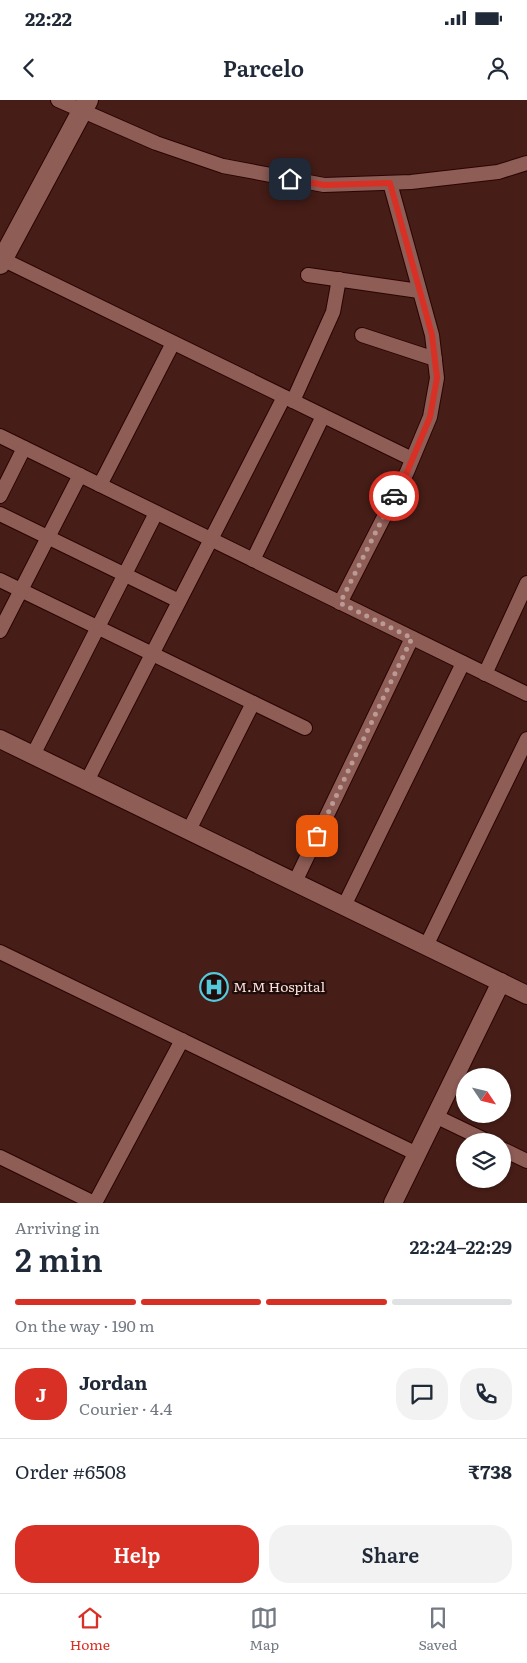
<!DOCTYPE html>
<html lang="en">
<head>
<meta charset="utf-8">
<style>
  body { margin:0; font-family:Literata,serif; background:#f2f2f3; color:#1f2937; height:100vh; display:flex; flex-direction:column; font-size:19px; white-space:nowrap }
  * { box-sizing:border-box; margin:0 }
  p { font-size:16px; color:#747a83 }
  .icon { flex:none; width:28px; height:28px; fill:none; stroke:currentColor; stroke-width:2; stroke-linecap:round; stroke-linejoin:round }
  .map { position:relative; height:1103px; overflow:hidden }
  .sheet { display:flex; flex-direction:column; background:#fff; flex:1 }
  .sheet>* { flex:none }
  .needle { width:32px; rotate:125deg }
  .controls { position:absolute; left:456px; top:968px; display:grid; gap:10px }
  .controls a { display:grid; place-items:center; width:55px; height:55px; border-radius:50%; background:#fff; box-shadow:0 1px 4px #0004; font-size:25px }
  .pin { position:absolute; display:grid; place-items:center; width:42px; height:42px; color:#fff; margin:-21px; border-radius:10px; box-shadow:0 2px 8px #0006 }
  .courier { position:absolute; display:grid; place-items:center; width:50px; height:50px; margin:-25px; border:4px solid #d93025; border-radius:50%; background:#fff; color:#222; box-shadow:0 1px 6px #0007 }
  .head em { font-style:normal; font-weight:600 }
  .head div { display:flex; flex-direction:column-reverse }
  .head { display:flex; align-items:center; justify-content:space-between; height:85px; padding:0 15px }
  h1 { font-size:32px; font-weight:600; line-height:38px }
  .bar { display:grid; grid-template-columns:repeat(4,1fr); gap:8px 5px; align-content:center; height:60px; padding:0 15px }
  .bar i { height:6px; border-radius:4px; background:#e0e1e3 }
  .bar .on { background:#d93025 }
  .bar p { grid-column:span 4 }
  .line { display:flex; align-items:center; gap:12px; padding:0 15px; border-top:1px solid #e0e1e3 }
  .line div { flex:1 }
  .round { display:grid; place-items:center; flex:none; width:52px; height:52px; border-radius:20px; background:#f2f2f3 }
  .cta { display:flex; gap:10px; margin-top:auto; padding:10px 15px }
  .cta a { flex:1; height:58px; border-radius:20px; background:#d93025; color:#fff; font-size:20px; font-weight:600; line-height:58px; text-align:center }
  .cta a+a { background:#f2f2f3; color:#1f2937 }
  .status { display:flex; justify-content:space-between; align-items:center; height:35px; padding:0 25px; background:#fff; direction:ltr }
  .status svg { height:14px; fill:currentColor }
  header { display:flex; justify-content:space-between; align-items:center; height:65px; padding:0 15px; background:#fff; font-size:22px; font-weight:600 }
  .tabs { display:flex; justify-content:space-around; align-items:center; height:70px; border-top:1px solid #e0e1e3; background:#fff; font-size:14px; color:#747a83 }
  .tabs a { display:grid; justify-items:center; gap:2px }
  .tabs .on { color:#d93025 }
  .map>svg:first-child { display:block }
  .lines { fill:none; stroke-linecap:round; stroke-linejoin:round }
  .minor-casing { stroke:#2a0403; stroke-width:16 }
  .tertiary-casing { stroke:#2a0403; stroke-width:20 }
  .secondary-casing { stroke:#2a0403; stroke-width:22 }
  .minor { stroke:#8d5d56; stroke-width:14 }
  .tertiary { stroke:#8d5d56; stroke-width:18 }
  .secondary { stroke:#8d5d56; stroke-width:20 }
  .done { stroke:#bb9a95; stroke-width:5; stroke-dasharray:0 9 }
  .route { stroke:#d93025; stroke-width:6 }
  .labels { text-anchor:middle; stroke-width:4.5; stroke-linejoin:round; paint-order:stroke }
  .poi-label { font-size:14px; fill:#faded9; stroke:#200d0b; text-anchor:start }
</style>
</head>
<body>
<div class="status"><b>22:22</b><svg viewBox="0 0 49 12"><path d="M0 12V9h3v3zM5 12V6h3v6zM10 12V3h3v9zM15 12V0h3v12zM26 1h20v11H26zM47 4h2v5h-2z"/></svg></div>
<header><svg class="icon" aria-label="back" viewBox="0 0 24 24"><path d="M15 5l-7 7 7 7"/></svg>Parcelo<svg class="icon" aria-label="person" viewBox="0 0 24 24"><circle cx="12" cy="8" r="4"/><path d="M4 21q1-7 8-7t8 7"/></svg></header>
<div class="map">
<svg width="527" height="1103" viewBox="0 0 527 1103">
  <rect width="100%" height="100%" fill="#461d17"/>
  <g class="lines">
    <defs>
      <g id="minor">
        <path d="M 58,0 L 156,43 L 223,66 L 324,85 L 411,82 L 498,72 L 527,63"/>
        <path d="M 2,159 L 412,359"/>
        <path d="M 308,175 L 419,191"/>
        <path d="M 362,235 L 435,259"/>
        <path d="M 293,301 L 333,212 L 339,179"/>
        <path d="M 0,336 L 527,594"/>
        <path d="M 100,385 L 173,243"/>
        <path d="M 0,396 L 24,348"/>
        <path d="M 0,414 L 179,501"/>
        <path d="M 253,460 L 323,316"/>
        <path d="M 0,480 L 305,628"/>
        <path d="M 340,503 L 407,372 L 430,317 L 437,278 L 432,235 L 390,83"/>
        <path d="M 0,531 L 80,375"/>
        <path d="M 485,574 L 527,483"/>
        <path d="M 33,655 L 156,413"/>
        <path d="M 87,681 L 284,297"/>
        <path d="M 189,730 L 253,603"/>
        <path d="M 295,782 L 412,538"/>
        <path d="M 344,806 L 463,563"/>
        <path d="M 426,846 L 527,639"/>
        <path d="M 0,852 L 417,1054"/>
        <path d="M 435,1016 L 487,1041"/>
        <path d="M 502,1049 L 527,1061"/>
        <path d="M 0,1057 L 94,1103"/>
        <path d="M 95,1103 L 182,940"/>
      </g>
      <g id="tertiary">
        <path d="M 0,639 L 527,895"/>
        <path d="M 393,1103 L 501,882"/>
      </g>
      <path id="secondary" d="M 0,164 L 88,0"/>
    </defs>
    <use href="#minor" class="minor-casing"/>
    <use href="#tertiary" class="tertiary-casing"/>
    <use href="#secondary" class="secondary-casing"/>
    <use href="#minor" class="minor"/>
    <use href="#tertiary" class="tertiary"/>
    <use href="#secondary" class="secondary"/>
  </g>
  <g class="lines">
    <path class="done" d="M 317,736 L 412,538 L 340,503 L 394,396"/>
    <path class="route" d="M 290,79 L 324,85 L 390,83 L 432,235 L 437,278 L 430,317 L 407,372 L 394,396"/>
  </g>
  <defs>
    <symbol id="hospital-ring" viewBox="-11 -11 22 22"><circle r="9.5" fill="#200d0b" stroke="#54cadc" stroke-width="1.5"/><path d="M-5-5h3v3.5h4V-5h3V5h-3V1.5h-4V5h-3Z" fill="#54cadc"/></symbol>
  </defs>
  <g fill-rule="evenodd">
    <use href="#hospital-ring" x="198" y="871" width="32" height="32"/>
  </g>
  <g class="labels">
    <g class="poi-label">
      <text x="233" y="892">M.M Hospital</text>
    </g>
  </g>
</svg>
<div class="controls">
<a><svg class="needle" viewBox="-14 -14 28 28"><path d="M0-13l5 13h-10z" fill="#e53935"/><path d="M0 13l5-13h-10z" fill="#747a83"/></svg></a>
<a><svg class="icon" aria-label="layers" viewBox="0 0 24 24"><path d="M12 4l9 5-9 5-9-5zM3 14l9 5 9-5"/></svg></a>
</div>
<div class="pin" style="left:317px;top:736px;background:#ea580c"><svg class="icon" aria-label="bag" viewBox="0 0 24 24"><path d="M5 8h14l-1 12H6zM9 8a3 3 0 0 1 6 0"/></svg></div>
<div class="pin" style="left:290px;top:79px;background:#1f2937"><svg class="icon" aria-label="home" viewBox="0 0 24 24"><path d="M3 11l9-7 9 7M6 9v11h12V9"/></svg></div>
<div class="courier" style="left:394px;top:396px"><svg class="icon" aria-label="car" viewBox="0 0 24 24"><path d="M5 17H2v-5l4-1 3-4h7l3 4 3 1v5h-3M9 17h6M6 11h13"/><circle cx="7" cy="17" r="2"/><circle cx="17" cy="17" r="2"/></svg></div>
</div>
<section class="sheet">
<div class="head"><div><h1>2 min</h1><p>Arriving in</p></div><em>22:24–22:29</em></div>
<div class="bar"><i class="on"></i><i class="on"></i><i class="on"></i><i></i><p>On the way · 190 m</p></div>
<div class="line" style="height:90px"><b class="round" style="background:#d93025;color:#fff">J</b><div><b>Jordan</b><p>Courier · 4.4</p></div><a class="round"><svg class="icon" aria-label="chat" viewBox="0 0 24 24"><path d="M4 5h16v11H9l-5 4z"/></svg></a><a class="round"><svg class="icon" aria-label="phone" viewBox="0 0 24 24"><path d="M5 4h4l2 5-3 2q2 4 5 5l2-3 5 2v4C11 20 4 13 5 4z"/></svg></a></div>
<div class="line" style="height:65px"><div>Order #6508</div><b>₹738</b></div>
<div class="cta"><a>Help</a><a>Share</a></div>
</section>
<nav class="tabs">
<a class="on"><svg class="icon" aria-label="home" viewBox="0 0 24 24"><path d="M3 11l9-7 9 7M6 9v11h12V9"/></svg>Home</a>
<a><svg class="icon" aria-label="map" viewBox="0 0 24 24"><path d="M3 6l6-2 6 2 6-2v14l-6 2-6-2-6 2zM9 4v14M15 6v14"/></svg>Map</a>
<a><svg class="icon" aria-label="saved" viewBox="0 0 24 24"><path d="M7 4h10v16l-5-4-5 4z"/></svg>Saved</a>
</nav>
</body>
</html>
